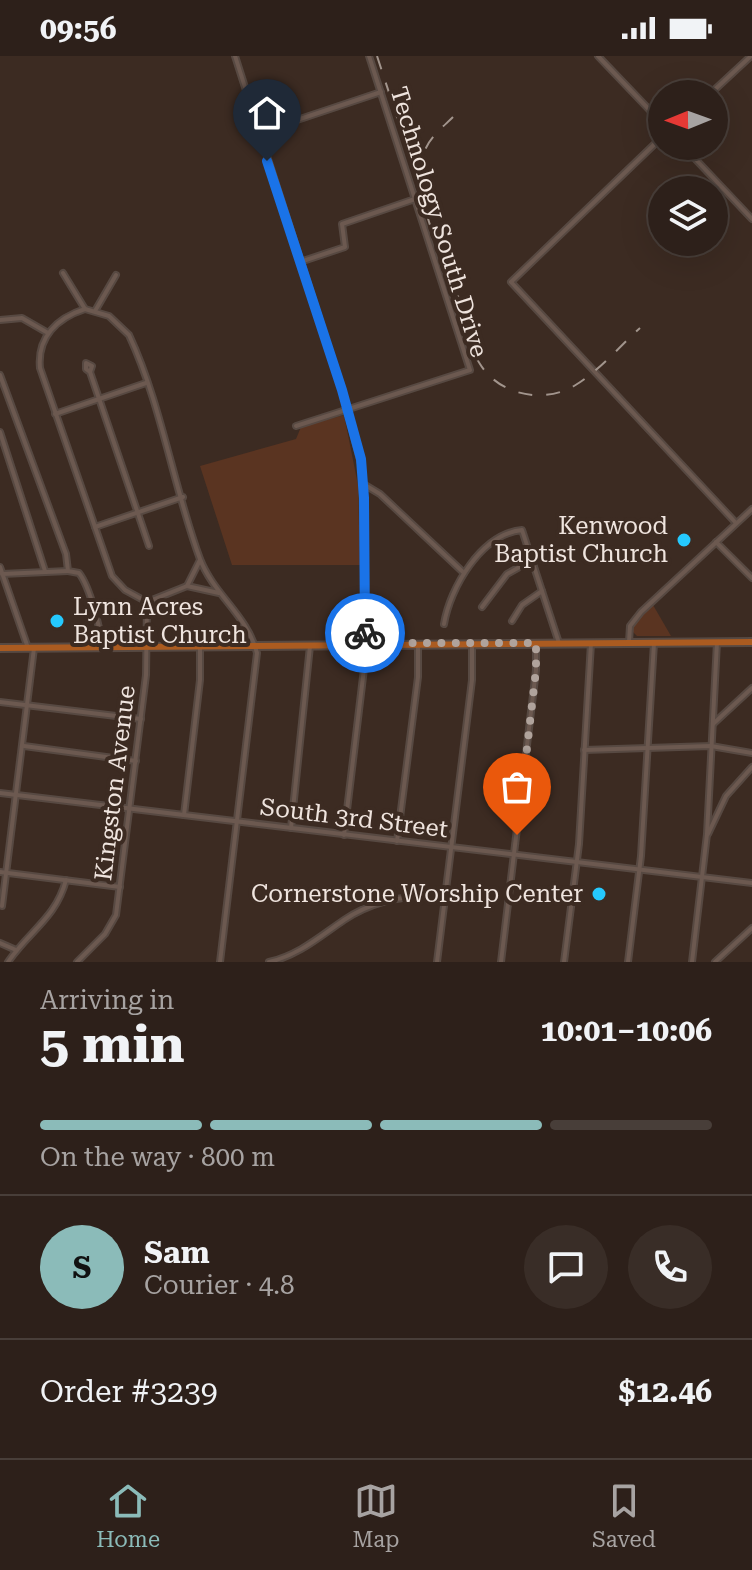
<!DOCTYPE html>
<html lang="en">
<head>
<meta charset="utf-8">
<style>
  body { margin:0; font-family:"Roboto Serif",serif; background:#392d27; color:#f1f3f6; height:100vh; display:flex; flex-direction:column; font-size:30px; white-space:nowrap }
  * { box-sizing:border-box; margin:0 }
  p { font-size:26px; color:#a7a3a2 }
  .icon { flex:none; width:44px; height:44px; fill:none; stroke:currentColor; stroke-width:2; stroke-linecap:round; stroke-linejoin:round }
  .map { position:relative; height:906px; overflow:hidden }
  .details { display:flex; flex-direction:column; background:#2d201a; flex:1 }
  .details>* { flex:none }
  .needle { width:52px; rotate:269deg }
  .controls { position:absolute; left:648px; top:24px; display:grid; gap:16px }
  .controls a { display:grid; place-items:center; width:80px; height:80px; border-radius:50%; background:#2d201a; box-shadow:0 8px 32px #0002,0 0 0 2px #483e39; font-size:40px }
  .pin { position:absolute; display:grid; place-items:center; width:68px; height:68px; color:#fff; margin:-82px -34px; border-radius:50% 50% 50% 0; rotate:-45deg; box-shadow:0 0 8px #0007 }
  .pin .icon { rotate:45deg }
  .courier { position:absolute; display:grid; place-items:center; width:80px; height:80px; margin:-40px; border:6px solid #1a73e8; border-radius:50%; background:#fff; color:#222; box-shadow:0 2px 10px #0007 }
  .head em { font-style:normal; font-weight:700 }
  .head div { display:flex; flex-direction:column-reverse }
  .head { display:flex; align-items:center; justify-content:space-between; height:136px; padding:0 40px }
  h1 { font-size:52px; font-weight:700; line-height:60px }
  .bar { display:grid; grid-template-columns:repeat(4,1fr); gap:12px 8px; align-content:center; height:96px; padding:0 40px }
  .bar i { height:10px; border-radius:6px; background:#483e39 }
  .bar .on { background:#8bbbb9 }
  .bar p { grid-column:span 4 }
  .line { display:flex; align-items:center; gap:20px; padding:0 40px; border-top:2px solid #483e39 }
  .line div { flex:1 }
  .round { display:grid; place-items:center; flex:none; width:84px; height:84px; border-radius:42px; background:#392d27 }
  .status { display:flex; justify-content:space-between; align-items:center; height:56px; padding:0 40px; background:#2d201a; direction:ltr }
  .status svg { height:22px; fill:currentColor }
  .menu { display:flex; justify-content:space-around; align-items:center; height:112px; border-top:2px solid #483e39; background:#2d201a; font-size:22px; color:#a7a3a2 }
  .menu a { display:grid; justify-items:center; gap:4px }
  .menu .on { color:#8bbbb9 }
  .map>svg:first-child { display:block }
  .green { fill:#5a3421 }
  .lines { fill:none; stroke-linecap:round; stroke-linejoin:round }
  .minor-casing { stroke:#574942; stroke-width:8 }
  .major-casing { stroke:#574942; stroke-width:10 }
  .minor { stroke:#6c5950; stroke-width:4 }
  .major { stroke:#ab5b20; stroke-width:6 }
  .rail { stroke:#a2958d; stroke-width:2; stroke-dasharray:14 14; stroke-linecap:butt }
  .done { stroke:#b0a39c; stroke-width:8; stroke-dasharray:0 14.4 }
  .route { stroke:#1a73e8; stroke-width:10 }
  .poi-dot { fill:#25c9fe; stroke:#3c2b22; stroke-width:3 }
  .labels { text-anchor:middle; stroke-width:8; stroke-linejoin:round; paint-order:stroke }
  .street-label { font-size:24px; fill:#efe4de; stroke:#3c2b22 }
  .poi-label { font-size:24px; fill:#efe4de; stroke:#3c2b22; text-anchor:end }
</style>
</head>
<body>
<div class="status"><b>09:56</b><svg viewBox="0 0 49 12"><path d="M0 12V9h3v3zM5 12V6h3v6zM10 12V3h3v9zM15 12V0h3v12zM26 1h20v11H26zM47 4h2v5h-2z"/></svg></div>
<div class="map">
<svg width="752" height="906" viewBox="0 0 752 906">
  <rect width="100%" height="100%" fill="#3c2b22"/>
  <g class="green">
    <path d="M 344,359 L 358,429 L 360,509 L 232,509 L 200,410 L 296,383 L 301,371 Z"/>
    <path d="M 653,549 L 671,580 L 637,580 L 632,575 L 635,566 Z"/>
  </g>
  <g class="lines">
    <defs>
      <g id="minor">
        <path d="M 235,0 L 342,334 L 362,412 L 366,596 L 344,779"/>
        <path d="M 598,0 L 662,67"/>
        <path d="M 710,38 L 751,0"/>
        <path d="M 258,77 L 381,36"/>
        <path d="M 662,81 L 511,226 L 736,467"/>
        <path d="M 683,90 L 752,163"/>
        <path d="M 300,206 L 345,191 L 342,168 L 415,143"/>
        <path d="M 63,217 L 85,253 L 109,260 L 129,279 C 162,350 173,430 200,503 C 214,539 247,559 257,597 L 220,906"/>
        <path d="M 95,255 L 116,219"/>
        <path d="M 0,264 L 22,262 L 48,277"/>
        <path d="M 90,316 L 86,313 L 86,307 L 92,310 L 90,316 L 149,490"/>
        <path d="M 0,319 L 66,498 L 68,515 L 79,517 C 90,531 100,572 102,589"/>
        <path d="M 55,358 L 146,327"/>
        <path d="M 296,370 L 470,314 L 369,0"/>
        <path d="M 0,376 L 45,515"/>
        <path d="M 365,429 L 380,438 L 464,517"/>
        <path d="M 95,471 L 183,441"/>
        <path d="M 716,486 L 752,522"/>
        <path d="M 0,511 L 28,592"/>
        <path d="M 2,518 L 68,515"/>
        <path d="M 187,530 L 219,537"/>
        <path d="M 147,546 L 187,530 L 200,504"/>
        <path d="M 482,551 L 507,518 L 532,504"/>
        <path d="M 512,565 L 522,549 L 542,535"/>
        <path d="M 444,568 C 450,532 481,478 522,474 L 559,587"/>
        <path d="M 629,586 L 630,570 L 641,556 L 752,453"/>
        <path d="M 0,646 L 141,663"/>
        <path d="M 713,668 L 752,632"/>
        <path d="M 24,690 L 136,705"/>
        <path d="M 584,694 L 711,690 L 752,697"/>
        <path d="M 0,737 L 752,827"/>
        <path d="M 184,759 L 200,624 L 200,591"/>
        <path d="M 291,772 L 310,590"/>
        <path d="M 708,778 L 726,740 L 752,711"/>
        <path d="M 397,785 L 418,621 L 418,589"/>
        <path d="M 0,816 L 120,831"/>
        <path d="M 2,850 L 34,592"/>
        <path d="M 0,887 L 16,894"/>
        <path d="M 8,906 C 29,875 56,862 66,824"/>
        <path d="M 77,906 L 105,878 L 116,859 L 146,619 L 147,546 L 125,534 L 112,520 L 40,312 C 37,281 57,262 85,253"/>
        <path d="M 269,906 C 299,899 319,881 344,864 C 375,843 409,838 445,841"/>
        <path d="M 437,906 L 472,624 L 472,589"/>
        <path d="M 501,906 L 536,614 L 536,589"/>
        <path d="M 564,906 L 579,788 L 591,587"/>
        <path d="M 628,906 L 641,800 L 654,587"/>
        <path d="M 692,906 L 707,778 L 717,586"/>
        <path d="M 715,906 L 752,872"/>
      </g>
      <path id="major" d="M 0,592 L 752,586"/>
    </defs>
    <use href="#minor" class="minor-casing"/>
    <use href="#major" class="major-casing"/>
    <use href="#minor" class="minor"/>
    <use href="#major" class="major"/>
    <g class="rail">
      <path d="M 377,0 L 417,122"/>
      <path d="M 453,61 C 443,71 430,81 425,94 C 407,134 445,204 459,243"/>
      <path d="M 458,249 C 464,269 469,291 480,308 C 499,339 543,348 574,330 C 598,316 619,291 640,272"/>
    </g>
  </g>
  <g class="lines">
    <path class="done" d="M 365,577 L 365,587 L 536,587 L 536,614 L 517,779"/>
    <path class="route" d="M 267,105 L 342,334 L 361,403 L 364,442 L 365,577"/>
  </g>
  <g class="poi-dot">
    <circle cx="684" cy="484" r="8"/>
    <circle cx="57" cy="565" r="8"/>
    <circle cx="599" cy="838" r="8"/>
  </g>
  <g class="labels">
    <g class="street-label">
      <text transform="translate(439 166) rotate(73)" y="8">Technology South Drive</text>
      <text transform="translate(115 727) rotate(-83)" y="8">Kingston Avenue</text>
      <text transform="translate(354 762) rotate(7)" y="8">South 3rd Street</text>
    </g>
    <g class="poi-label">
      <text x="668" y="478">Kenwood<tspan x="668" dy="28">Baptist Church</tspan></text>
      <text x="73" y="559" text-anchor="start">Lynn Acres<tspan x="73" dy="28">Baptist Church</tspan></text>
      <text x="583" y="846">Cornerstone Worship Center</text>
    </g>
  </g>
</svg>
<div class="controls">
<a><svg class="needle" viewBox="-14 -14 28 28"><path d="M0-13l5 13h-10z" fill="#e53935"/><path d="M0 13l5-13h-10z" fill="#a7a3a2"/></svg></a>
<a><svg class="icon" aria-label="layers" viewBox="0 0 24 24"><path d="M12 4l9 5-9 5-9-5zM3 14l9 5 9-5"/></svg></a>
</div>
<div class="pin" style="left:517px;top:779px;background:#ea580c"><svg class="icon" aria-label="bag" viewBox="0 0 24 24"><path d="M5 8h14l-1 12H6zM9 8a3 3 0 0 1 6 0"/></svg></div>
<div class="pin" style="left:267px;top:105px;background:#1f2937"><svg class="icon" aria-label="home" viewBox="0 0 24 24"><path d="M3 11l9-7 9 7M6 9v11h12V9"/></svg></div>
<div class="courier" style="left:365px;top:577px"><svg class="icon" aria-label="bike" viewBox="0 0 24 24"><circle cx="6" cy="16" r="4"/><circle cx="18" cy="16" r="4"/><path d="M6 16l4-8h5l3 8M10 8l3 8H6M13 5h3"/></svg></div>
</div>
<section class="details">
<div class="head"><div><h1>5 min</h1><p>Arriving in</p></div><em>10:01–10:06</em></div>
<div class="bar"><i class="on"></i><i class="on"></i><i class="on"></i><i></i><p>On the way · 800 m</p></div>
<div class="line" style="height:144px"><b class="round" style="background:#8bbbb9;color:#111">S</b><div><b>Sam</b><p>Courier · 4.8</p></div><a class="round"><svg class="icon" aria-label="chat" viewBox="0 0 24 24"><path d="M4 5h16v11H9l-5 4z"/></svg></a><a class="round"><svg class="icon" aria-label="phone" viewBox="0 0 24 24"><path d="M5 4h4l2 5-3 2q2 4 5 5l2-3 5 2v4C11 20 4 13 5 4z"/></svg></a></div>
<div class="line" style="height:104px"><div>Order #3239</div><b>$12.46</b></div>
</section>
<nav class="menu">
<a class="on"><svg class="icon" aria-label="home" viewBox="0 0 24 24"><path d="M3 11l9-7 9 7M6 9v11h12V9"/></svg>Home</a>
<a><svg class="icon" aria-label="map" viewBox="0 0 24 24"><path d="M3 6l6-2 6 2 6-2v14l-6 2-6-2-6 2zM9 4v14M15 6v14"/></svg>Map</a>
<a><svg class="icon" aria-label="saved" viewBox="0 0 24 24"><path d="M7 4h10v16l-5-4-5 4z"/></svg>Saved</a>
</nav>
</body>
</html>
